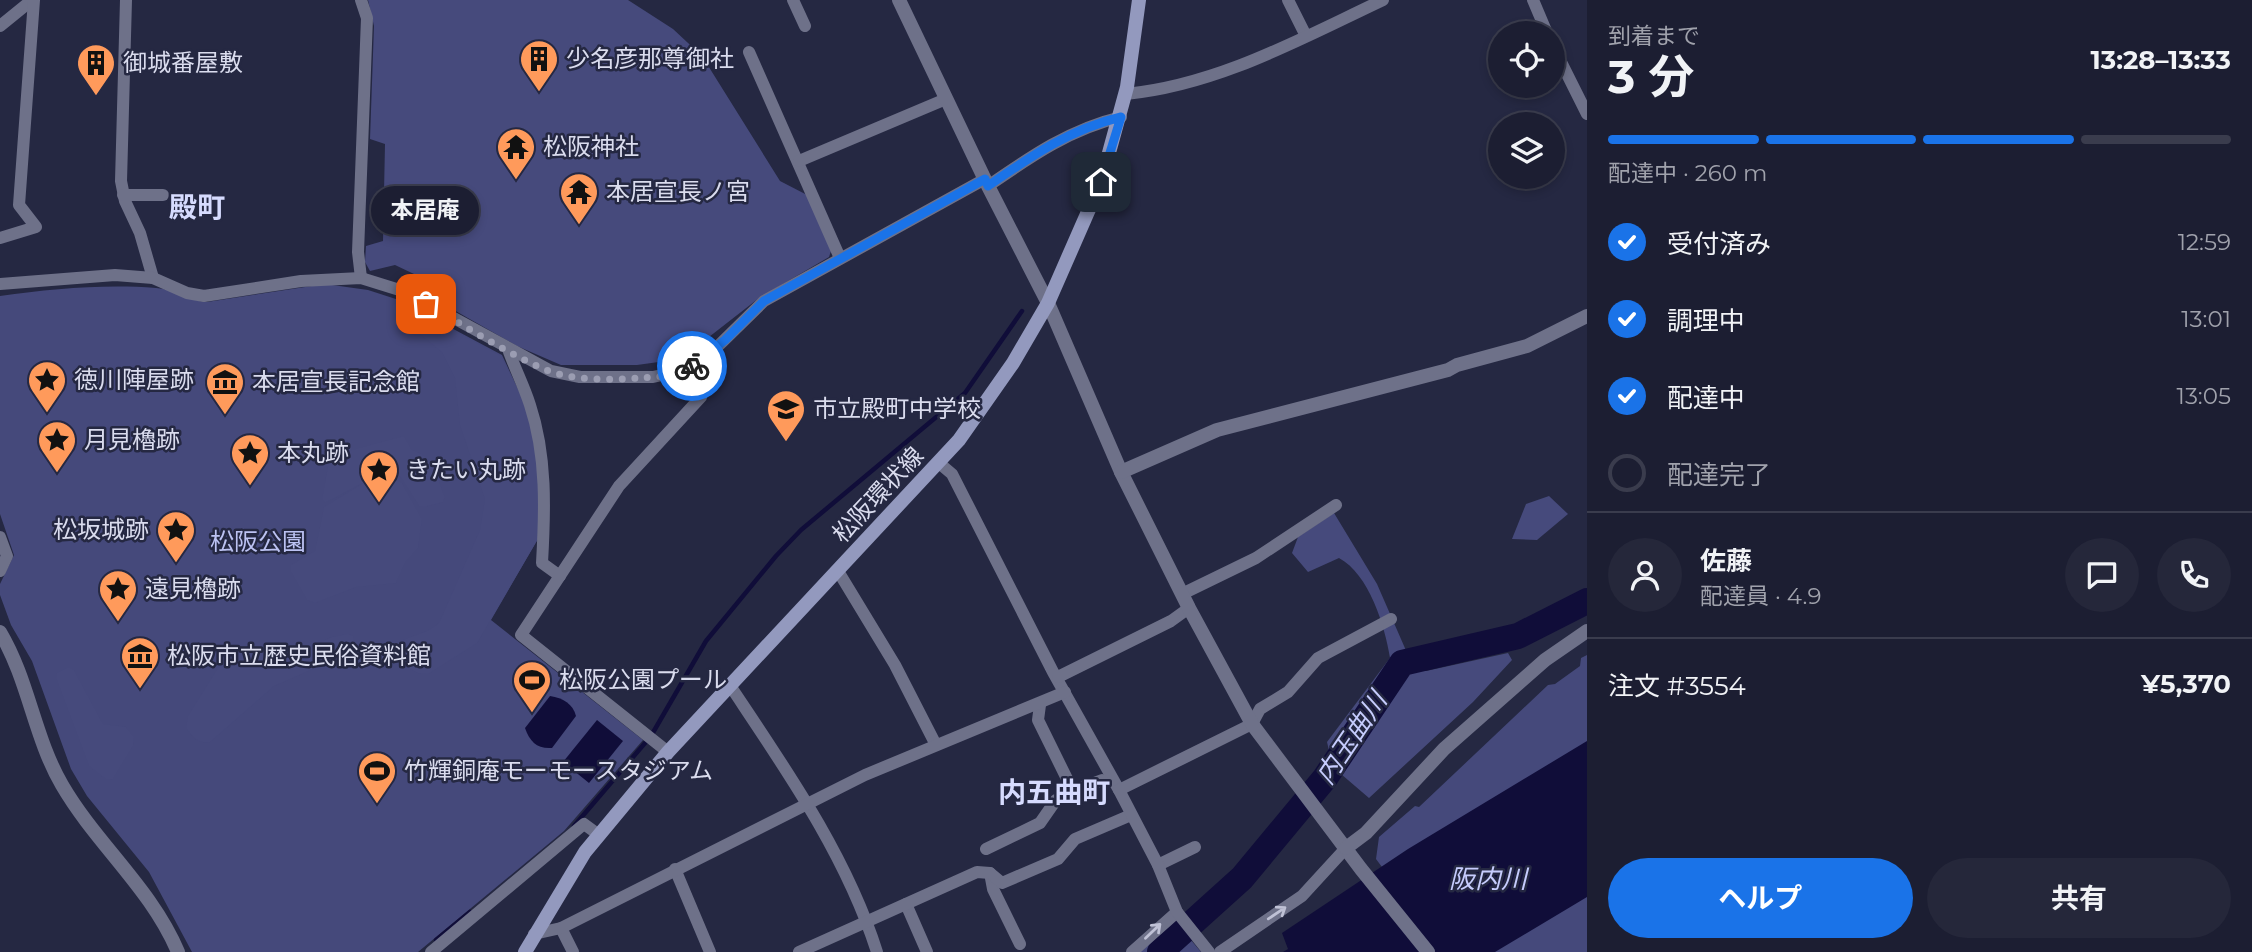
<!DOCTYPE html>
<html lang="ja">
<head>
<meta charset="utf-8">
<style>
  body { margin:0; font-family:Montserrat,"Noto Sans JP",sans-serif; background:#25273a; color:#f1f3f6; height:100vh; display:flex; flex-direction:column; font-size:26px; white-space:nowrap }
  * { box-sizing:border-box; margin:0 }
  p { font-size:23px; color:#a0a2ac }
  .icon { flex:none; width:38px; height:38px; fill:none; stroke:currentColor; stroke-width:2; stroke-linecap:round; stroke-linejoin:round }
  .map { position:relative; flex:1; overflow:hidden }
  .panel { display:flex; flex-direction:column; background:#1c1e32; width:665px }
  .panel>* { flex:none }
  .controls { position:absolute; left:1488px; top:21px; display:grid; gap:14px }
  .controls a { display:grid; place-items:center; width:77px; height:77px; border-radius:50%; background:#1c1e32; box-shadow:0 4px 10px #0003,0 0 0 2px #3a3c4d; font-size:35px }
  .pin { position:absolute; display:grid; place-items:center; width:60px; height:60px; color:#fff; margin:-30px; border-radius:14px; box-shadow:0 4px 10px #0006 }
  .courier { position:absolute; display:grid; place-items:center; width:70px; height:70px; margin:-35px; border:5px solid #1a73e8; border-radius:50%; background:#fff; color:#222; box-shadow:0 2px 9px #0007 }
  .bubble { position:absolute; height:49px; border-radius:24px; background:#1c1e32; box-shadow:0 4px 10px #0003,0 0 0 2px #3a3c4d; font-size:23px; font-weight:700; line-height:49px; text-align:center }
  .summary em { font-style:normal; font-weight:700 }
  .summary div { display:flex; flex-direction:column-reverse }
  .summary { display:flex; align-items:center; justify-content:space-between; height:119px; padding:0 21px }
  h1 { font-size:46px; font-weight:700; line-height:52px }
  .bar { display:grid; grid-template-columns:repeat(4,1fr); gap:10px 7px; align-content:center; height:84px; padding:0 21px }
  .bar i { height:9px; border-radius:5px; background:#3a3c4d }
  .bar .current { background:#1a73e8 }
  .bar p { grid-column:span 4 }
  .line { display:flex; align-items:center; gap:18px; padding:0 21px; border-top:2px solid #3a3c4d }
  .line div { flex:1 }
  .round { display:grid; place-items:center; flex:none; width:74px; height:74px; border-radius:37px; background:#25273a }
  ol { padding:0 21px; list-style:none }
  li { display:flex; align-items:center; gap:21px; height:77px }
  li p { margin-inline-start:auto }
  li .icon { padding:7px; border-radius:50%; background:#1a73e8; color:#fff; stroke-width:4 }
  li:last-child { color:#a0a2ac }
  li i { width:38px; height:38px; border:4px solid #3a3c4d; border-radius:50% }
  .cta { display:flex; gap:14px; margin-top:auto; padding:14px 21px }
  .cta a { flex:1; height:80px; border-radius:42px; background:#1a73e8; color:#fff; font-size:28px; font-weight:700; line-height:80px; text-align:center }
  .cta a+a { background:#25273a; color:#f1f3f6 }
  main { display:flex; flex:1; min-height:0 }
  .map>svg:first-child { display:block }
  .green { fill:#45497b }
  .forest { fill:#464a7c }
  .water { fill:#100d39 }
  .lines { fill:none; stroke-linecap:round; stroke-linejoin:round }
  .stream { stroke:#100d39; stroke-width:4.5 }
  .river { stroke:#100d39; stroke-width:26 }
  .minor { stroke:#6e7189; stroke-width:12 }
  .tertiary { stroke:#6e7189; stroke-width:14 }
  .secondary { stroke:#9399be; stroke-width:14 }
  .oneway { stroke:#bfc1d5 }
  .done { stroke:#9b9db2; stroke-width:7; stroke-dasharray:0 12.6 }
  .route { stroke:#1a73e8; stroke-width:9 }
  .labels { text-anchor:middle; stroke-width:5; stroke-linejoin:round; paint-order:stroke }
  .poi-label { font-size:24px; fill:#dadcee; stroke:#252842; text-anchor:start }
  .street-label { font-size:24px; fill:#dadcee; stroke:#252842 }
  .park-label { font-size:24px; fill:#bcc2f2; stroke:#252842 }
  .water-label { font-size:26px; font-style:italic; fill:#c6ccfd; stroke:#252842 }
  .quarter-label { font-size:28px; font-weight:bold; fill:#d6dbfe; stroke:#252842 }
</style>
</head>
<body>
<main>
<div class="map">
<svg width="1587" height="952" viewBox="0 0 1587 952">
  <rect width="100%" height="100%" fill="#252842"/>
  <g class="green">
    <path d="M 325,284 L 368,290 L 399,300 L 502,355 L 526,406 L 539,537 L 491,620 L 643,740 L 564,831 L 418,952 L 192,952 L 149,872 L 87,796 L 71,769 L 32,661 L 11,625 L 0,595 L 0,584 L 14,555 L 0,514 L 0,296 C 52,289 103,284 156,288 C 173,289 189,301 207,302 Z"/>
    <path d="M 1587,655 L 1587,746 L 1385,871 L 1376,859 L 1379,837 L 1415,806 L 1419,807 L 1548,685 L 1555,684 L 1580,666 L 1581,658 Z"/>
    <path d="M 1587,891 L 1587,952 L 1485,952 Z"/>
    <path d="M 1173,924 L 1179,926 L 1201,952 L 1140,952 Z"/>
  </g>
  <g class="forest">
    <path d="M 368,0 L 628,0 L 673,29 L 702,56 L 780,181 L 809,196 L 831,251 L 829,257 L 759,298 L 691,351 L 673,360 L 637,365 L 561,365 L 517,346 L 431,297 L 433,283 L 395,265 L 370,271 L 365,262 L 366,246 L 383,241 L 385,144 L 370,139 L 374,26 Z"/>
    <path d="M 398,301 L 501,356 L 526,406 L 537,441 L 542,510 L 538,539 L 477,643 L 428,674 L 418,673 L 392,660 L 390,653 C 400,633 427,638 440,621 L 480,530 L 485,499 L 460,425 L 455,378 L 442,352 L 394,313 L 392,306 Z"/>
    <path d="M 404,436 L 412,450 C 435,457 436,475 445,497 L 443,502 L 424,507 L 419,506 L 400,476 L 366,481 L 325,503 L 322,499 L 329,461 L 333,455 Z"/>
    <path d="M 397,480 L 402,483 L 422,519 L 418,548 L 405,563 L 396,583 L 356,587 L 315,603 L 307,600 L 291,572 L 291,565 L 315,551 L 324,507 L 362,484 Z"/>
    <path d="M 1549,496 L 1568,514 L 1537,540 L 1512,539 L 1526,504 Z"/>
    <path d="M 1334,513 L 1377,584 L 1411,662 L 1426,671 L 1508,653 L 1512,660 L 1473,702 L 1369,798 L 1341,774 L 1322,787 L 1313,777 L 1331,759 L 1327,742 L 1390,658 C 1385,626 1369,574 1339,558 L 1308,572 L 1292,553 L 1298,537 Z"/>
    <path d="M 348,634 L 353,636 L 355,645 L 345,655 L 274,686 L 210,742 C 198,744 193,737 186,728 L 188,716 L 218,668 L 261,650 L 293,655 L 332,637 Z"/>
    <path d="M 69,667 L 74,670 L 103,724 L 126,727 L 134,737 L 133,746 L 113,779 L 107,780 L 89,766 L 56,678 L 57,673 Z"/>
  </g>
  <g class="water">
    <path d="M 550,696 C 563,698 573,704 576,716 L 552,748 C 537,749 530,742 525,728 Z"/>
    <path d="M 597,720 L 623,741 L 589,783 L 563,762 Z"/>
    <path d="M 1587,741 L 1587,897 L 1495,952 L 1283,952 L 1288,949 L 1282,933 L 1408,849 Z"/>
  </g>
  <g class="lines">
    <g class="stream">
      <path d="M 574,826 L 651,736 L 706,641 L 776,556 L 801,530 L 965,393 L 1022,311"/>
      <path d="M 436,940 L 470,912"/>
    </g>
    <path class="river" d="M 1160,952 L 1242,878 L 1325,778 L 1402,663 L 1518,636 L 1587,601"/>
    <g class="minor">
      <path d="M 126,0 L 121,181 L 125,201 L 140,233 L 153,278"/>
      <path d="M 361,0 L 367,18 L 358,252 L 361,278"/>
      <path d="M 793,0 L 805,26"/>
      <path d="M 1288,0 L 1306,36"/>
      <path d="M 1533,0 L 1547,33"/>
      <path d="M 0,26 L 32,0"/>
      <path d="M 1552,44 L 1587,114"/>
      <path d="M 749,52 L 840,258"/>
      <path d="M 1126,94 C 1218,85 1300,39 1383,0"/>
      <path d="M 799,161 L 946,99"/>
      <path d="M 988,186 C 1030,157 1070,129 1121,117"/>
      <path d="M 123,195 L 163,195"/>
      <path d="M 0,238 L 36,227 L 19,205 L 34,0"/>
      <path d="M 0,284 L 115,275 L 153,278 L 187,293 L 204,296 L 301,281 L 361,278 L 406,292 L 551,371 L 580,377 L 653,377 L 688,369 L 712,352 L 764,301 L 985,179"/>
      <path d="M 508,349 C 515,369 524,386 530,405 C 547,456 545,511 542,563 L 560,576"/>
      <path d="M 939,463 L 952,474 L 1053,672 L 1119,790"/>
      <path d="M 0,537 L 7,556 L 0,571"/>
      <path d="M 838,571 L 895,665 L 936,745"/>
      <path d="M 1182,594 L 1256,558 L 1336,505"/>
      <path d="M 1058,677 L 1171,621 L 1189,608"/>
      <path d="M 731,687 C 787,771 846,855 877,952"/>
      <path d="M 668,752 L 521,635 L 619,486 L 701,397 L 712,352"/>
      <path d="M 1073,791 L 1102,780"/>
      <path d="M 986,849 L 1040,823 L 1056,800 L 1073,791 L 1038,720 L 1040,705"/>
      <path d="M 1158,865 L 1195,847"/>
      <path d="M 675,869 L 710,952"/>
      <path d="M 990,873 L 993,889 L 1020,944"/>
      <path d="M 906,904 L 927,952"/>
      <path d="M 561,928 L 573,952"/>
      <path d="M 534,934 L 561,928 L 865,775 L 1065,692"/>
      <path d="M 431,952 L 584,824 L 599,835"/>
      <path d="M 799,952 L 977,872 L 990,873 L 1002,883 L 1058,859 L 1075,839 L 1131,815"/>
      <path d="M 1132,952 L 1177,912"/>
      <path d="M 1209,952 L 1177,912 L 1158,865 L 1119,790 L 1252,724 L 1260,709 L 1288,692 L 1318,658 L 1391,619"/>
      <path d="M 1220,952 L 1302,896 L 1346,848"/>
    </g>
    <g class="tertiary">
      <path d="M 899,0 L 988,186 L 1048,303 L 1121,472 L 1189,608 L 1252,724 L 1361,869 L 1428,952"/>
      <path d="M 1121,472 L 1217,430 L 1448,370 L 1457,365 L 1527,346 L 1587,316"/>
      <path d="M 0,632 C 29,681 34,737 62,785 C 97,845 151,888 178,952"/>
      <path d="M 1346,848 L 1366,833 L 1444,749 L 1545,660 L 1587,631"/>
    </g>
    <path class="secondary" d="M 525,952 L 585,852 L 668,752 L 959,440 L 1013,363 L 1048,303 L 1101,182 L 1127,87 L 1139,0"/>
  </g>
  <defs><path id="oneway-shaft" d="M-6 0H5M1.5-3L5.5 0L1.5 3" fill="none" stroke-width="1.6" stroke-linecap="round" stroke-linejoin="round" transform="scale(1.75)"/></defs>
  <g class="oneway">
    <use href="#oneway-shaft" transform="translate(1277 913) rotate(-34)"/>
    <use href="#oneway-shaft" transform="translate(1153 931) rotate(-44)"/>
  </g>
  <g class="lines">
    <path class="done" d="M 426,304 C 466,326 507,354 549,371 C 577,381 611,380 640,378 C 657,377 678,376 692,366"/>
    <path class="route" d="M 692,366 L 725,340 L 764,301 L 985,179 L 988,186 C 1030,157 1070,129 1121,117 L 1101,182"/>
  </g>
  <defs>
    <symbol id="building-pin" viewBox="-11 -11 22 30"><path d="M0 17L-7.5 6A9.5 9.5 0 1 1 7.5 6Z" fill="#ff9a5b" stroke="#252842"/><path d="M-4-6H4V6H1V3H-1V6H-4ZM-2.5-4.3h1.7v1.8h-1.7ZM.8-4.3h1.7v1.8H.8ZM-2.5-1h1.7V.8h-1.7ZM.8-1h1.7V.8H.8Z" fill="#111"/></symbol>
    <symbol id="temple-pin" viewBox="-11 -11 22 30"><path d="M0 17L-7.5 6A9.5 9.5 0 1 1 7.5 6Z" fill="#ff9a5b" stroke="#252842"/><path d="M0-6L5-2H3V0L6.5 2.5H4V6H1.5V3h-3V6H-4V2.5H-6.5L-3 0V-2H-5Z" fill="#111"/></symbol>
    <symbol id="sight-pin" viewBox="-11 -11 22 30"><path d="M0 17L-7.5 6A9.5 9.5 0 1 1 7.5 6Z" fill="#ff9a5b" stroke="#252842"/><path d="M0-6L1.8-2.2L6-1.7L2.9 1.2L3.7 5.4L0 3.3L-3.7 5.4L-2.9 1.2L-6-1.7L-1.8-2.2Z" fill="#111"/></symbol>
    <symbol id="museum-pin" viewBox="-11 -11 22 30"><path d="M0 17L-7.5 6A9.5 9.5 0 1 1 7.5 6Z" fill="#ff9a5b" stroke="#252842"/><path d="M0-6L6-3V-2H-6V-3ZM-5-1h2V3h-2ZM-1-1h2V3h-2ZM3-1h2V3H3ZM-6 4H6V6H-6Z" fill="#111"/></symbol>
    <symbol id="school-pin" viewBox="-11 -11 22 30"><path d="M0 17L-7.5 6A9.5 9.5 0 1 1 7.5 6Z" fill="#ff9a5b" stroke="#252842"/><path d="M0-5L7-2L0 1L-7-2ZM-4 1L0 2.5L4 1V4Q0 6-4 4Z" fill="#111"/></symbol>
    <symbol id="stadium-pin" viewBox="-11 -11 22 30"><path d="M0 17L-7.5 6A9.5 9.5 0 1 1 7.5 6Z" fill="#ff9a5b" stroke="#252842"/><path d="M0-5a6.5 5 0 1 0 0 10a6.5 5 0 1 0 0-10ZM-3.5-1.8h7v3.6h-7Z" fill="#111"/></symbol>
  </defs>
  <g fill-rule="evenodd">
    <use href="#building-pin" x="517" y="37" width="44" height="60"/>
    <use href="#building-pin" x="74" y="41" width="44" height="60"/>
    <use href="#temple-pin" x="494" y="125" width="44" height="60"/>
    <use href="#temple-pin" x="557" y="170" width="44" height="60"/>
    <use href="#sight-pin" x="25" y="358" width="44" height="60"/>
    <use href="#museum-pin" x="203" y="360" width="44" height="60"/>
    <use href="#school-pin" x="764" y="387" width="44" height="60"/>
    <use href="#sight-pin" x="35" y="418" width="44" height="60"/>
    <use href="#sight-pin" x="228" y="431" width="44" height="60"/>
    <use href="#sight-pin" x="357" y="448" width="44" height="60"/>
    <use href="#sight-pin" x="154" y="508" width="44" height="60"/>
    <use href="#sight-pin" x="96" y="567" width="44" height="60"/>
    <use href="#museum-pin" x="118" y="634" width="44" height="60"/>
    <use href="#stadium-pin" x="510" y="658" width="44" height="60"/>
    <use href="#stadium-pin" x="355" y="749" width="44" height="60"/>
  </g>
  <g class="labels">
    <g class="poi-label">
      <text x="566" y="67">少名彦那尊御社</text>
      <text x="123" y="71">御城番屋敷</text>
      <text x="543" y="155">松阪神社</text>
      <text x="606" y="200">本居宣長ノ宮</text>
      <text x="74" y="388">徳川陣屋跡</text>
      <text x="252" y="390">本居宣長記念館</text>
      <text x="813" y="417">市立殿町中学校</text>
      <text x="84" y="448">月見櫓跡</text>
      <text x="277" y="461">本丸跡</text>
      <text x="406" y="478">きたい丸跡</text>
      <text x="149" y="538" text-anchor="end">松坂城跡</text>
      <text x="145" y="597">遠見櫓跡</text>
      <text x="167" y="664">松阪市立歴史民俗資料館</text>
      <text x="559" y="688">松阪公園プール</text>
      <text x="404" y="779">竹輝銅庵モーモースタジアム</text>
    </g>
    <g class="street-label">
      <text transform="translate(878 495) rotate(-47)" y="8">松阪環状線</text>
    </g>
    <g class="park-label">
      <text x="258" y="550">松阪公園</text>
    </g>
    <g class="water-label">
      <text transform="translate(1351 738) rotate(-56)" y="9">内玉曲川</text>
      <text x="1488" y="888">阪内川</text>
    </g>
    <g class="quarter-label">
      <text x="197" y="217">殿町</text>
      <text x="1054" y="802">内五曲町</text>
    </g>
  </g>
</svg>
<div class="controls">
<a><svg class="icon" aria-label="locate" viewBox="0 0 24 24"><circle cx="12" cy="12" r="6"/><path d="M12 2v4M12 18v4M2 12h4M18 12h4"/></svg></a>
<a><svg class="icon" aria-label="layers" viewBox="0 0 24 24"><path d="M12 4l9 5-9 5-9-5zM3 14l9 5 9-5"/></svg></a>
</div>
<div class="pin" style="left:426px;top:304px;background:#ea580c"><svg class="icon" aria-label="bag" viewBox="0 0 24 24"><path d="M5 8h14l-1 12H6zM9 8a3 3 0 0 1 6 0"/></svg></div>
<div class="pin" style="left:1101px;top:182px;background:#1f2937"><svg class="icon" aria-label="home" viewBox="0 0 24 24"><path d="M3 11l9-7 9 7M6 9v11h12V9"/></svg></div>
<div class="courier" style="left:692px;top:366px"><svg class="icon" aria-label="bike" viewBox="0 0 24 24"><circle cx="6" cy="16" r="4"/><circle cx="18" cy="16" r="4"/><path d="M6 16l4-8h5l3 8M10 8l3 8H6M13 5h3"/></svg></div>
<div class="bubble" style="left:371px;top:186px;width:108px">本居庵</div>
</div>
<section class="panel">
<div class="summary"><div><h1>3 分</h1><p>到着まで</p></div><em>13:28–13:33</em></div>
<div class="bar"><i class="current"></i><i class="current"></i><i class="current"></i><i></i><p>配達中 · 260 m</p></div>
<ol>
<li><svg class="icon" aria-label="check" viewBox="0 0 24 24"><path d="M5 12l5 5 9-10"/></svg>受付済み<p>12:59</p></li>
<li><svg class="icon" aria-label="check" viewBox="0 0 24 24"><path d="M5 12l5 5 9-10"/></svg>調理中<p>13:01</p></li>
<li><svg class="icon" aria-label="check" viewBox="0 0 24 24"><path d="M5 12l5 5 9-10"/></svg>配達中<p>13:05</p></li>
<li><i></i>配達完了</li>
</ol>
<div class="line" style="height:126px"><a class="round"><svg class="icon" aria-label="person" viewBox="0 0 24 24"><circle cx="12" cy="8" r="4"/><path d="M4 21q1-7 8-7t8 7"/></svg></a><div><b>佐藤</b><p>配達員 · 4.9</p></div><a class="round"><svg class="icon" aria-label="chat" viewBox="0 0 24 24"><path d="M4 5h16v11H9l-5 4z"/></svg></a><a class="round"><svg class="icon" aria-label="phone" viewBox="0 0 24 24"><path d="M5 4h4l2 5-3 2q2 4 5 5l2-3 5 2v4C11 20 4 13 5 4z"/></svg></a></div>
<div class="line" style="height:91px"><div>注文 #3554</div><b>¥5,370</b></div>
<div class="cta"><a>ヘルプ</a><a>共有</a></div>
</section>
</main>
</body>
</html>
